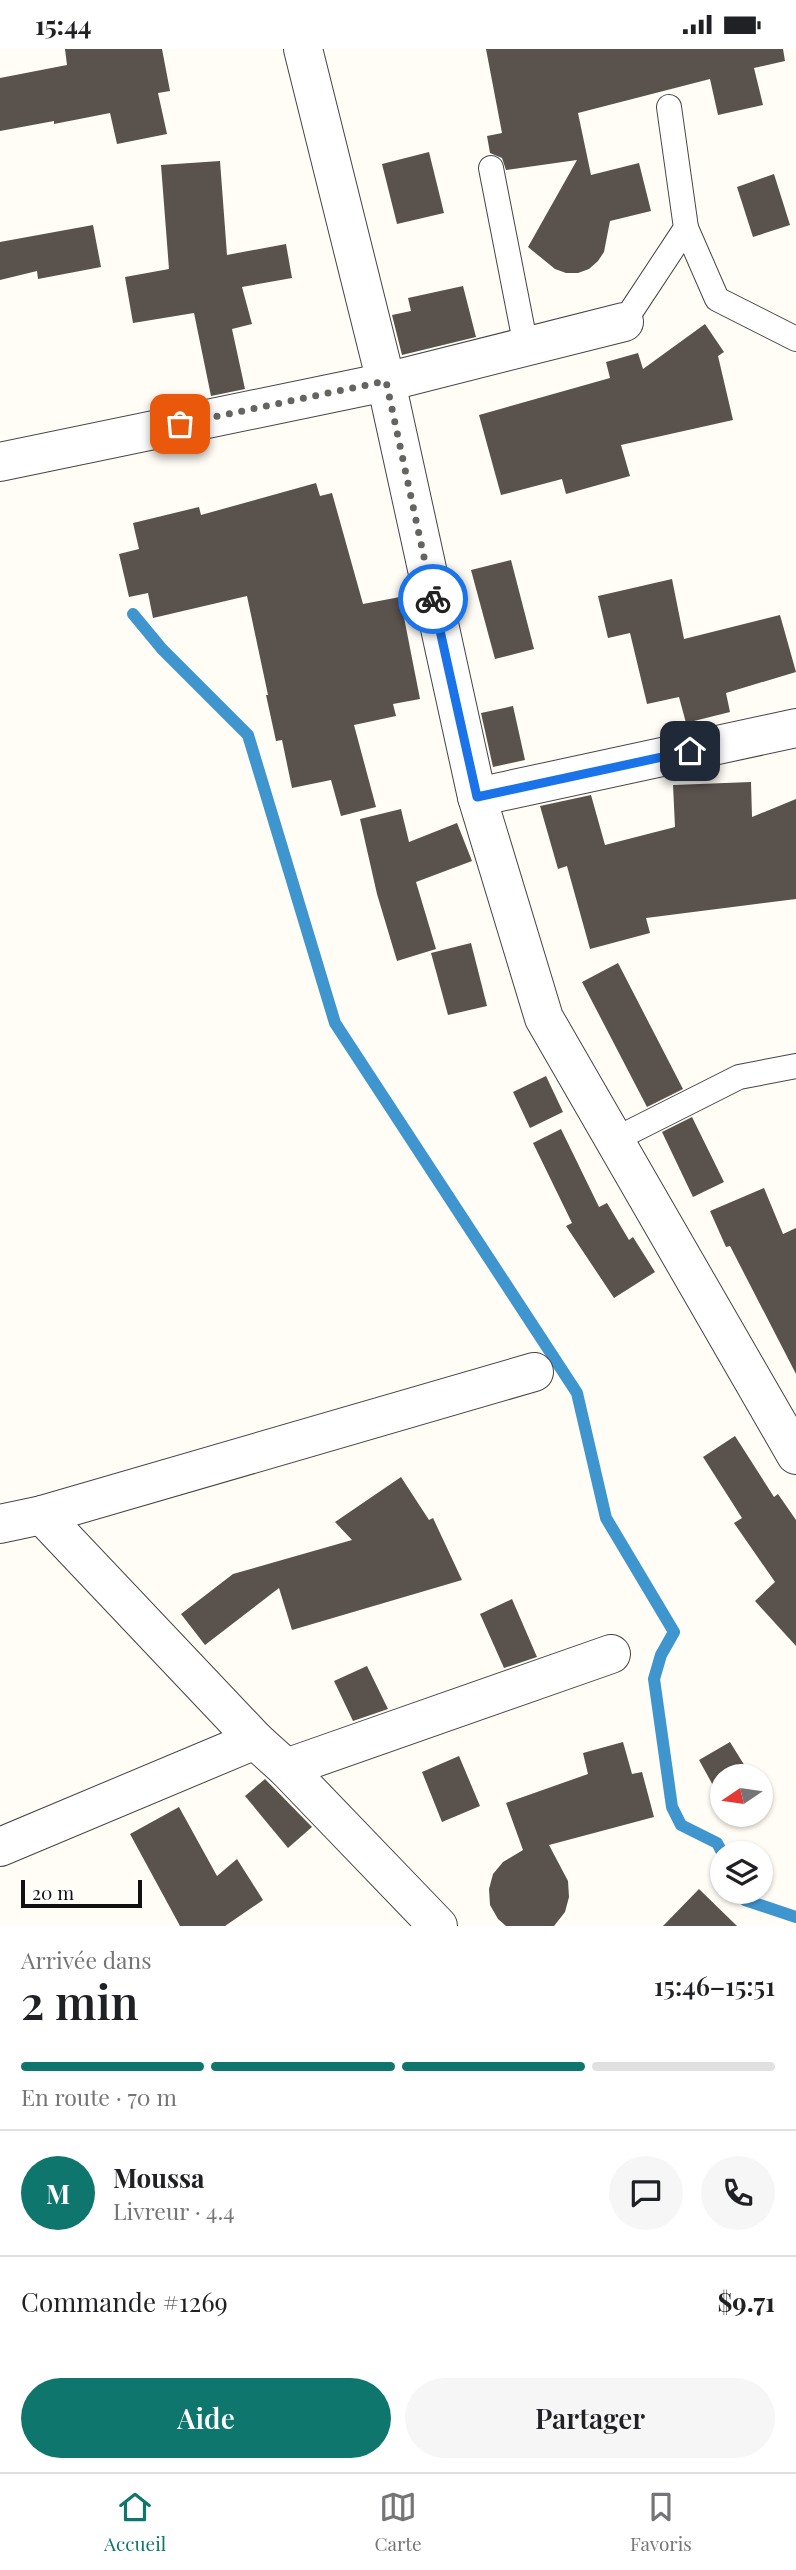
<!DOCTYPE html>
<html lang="fr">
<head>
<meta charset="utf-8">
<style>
  body { margin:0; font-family:"Playfair Display",serif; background:#f6f6f6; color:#202124; height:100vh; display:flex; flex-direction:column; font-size:26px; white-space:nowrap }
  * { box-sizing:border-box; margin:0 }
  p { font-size:23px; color:#757577 }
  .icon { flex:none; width:38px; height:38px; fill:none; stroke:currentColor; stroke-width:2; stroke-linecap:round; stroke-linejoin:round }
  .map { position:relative; height:1877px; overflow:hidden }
  .details { display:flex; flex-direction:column; background:#fff; flex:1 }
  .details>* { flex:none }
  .needle { width:46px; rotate:257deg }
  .tools { position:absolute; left:710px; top:1715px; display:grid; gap:14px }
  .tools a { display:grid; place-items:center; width:63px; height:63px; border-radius:50%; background:#fff; box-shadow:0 2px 5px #0004; font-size:35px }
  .scale { position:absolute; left:21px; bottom:18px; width:121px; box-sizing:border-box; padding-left:7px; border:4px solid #111; border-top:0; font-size:19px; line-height:24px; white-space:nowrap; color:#111; -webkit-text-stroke:5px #fff; paint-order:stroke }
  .pin { position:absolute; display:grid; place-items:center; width:60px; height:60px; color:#fff; margin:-30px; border-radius:14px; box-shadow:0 4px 10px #0006 }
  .courier { position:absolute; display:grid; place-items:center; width:70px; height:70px; margin:-35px; border:5px solid #1a73e8; border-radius:50%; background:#fff; color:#222; box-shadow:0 2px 9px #0007 }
  .overview em { font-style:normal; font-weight:600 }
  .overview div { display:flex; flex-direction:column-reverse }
  .overview { display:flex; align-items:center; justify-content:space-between; height:119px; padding:0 21px }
  h1 { font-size:46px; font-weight:600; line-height:52px }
  .bar { display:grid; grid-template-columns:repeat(4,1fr); gap:10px 7px; align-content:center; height:84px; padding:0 21px }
  .bar i { height:9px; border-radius:5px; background:#e0e0e0 }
  .bar .current { background:#0f766e }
  .bar p { grid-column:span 4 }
  .line { display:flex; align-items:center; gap:18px; padding:0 21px; border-top:2px solid #e0e0e0 }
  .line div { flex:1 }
  .round { display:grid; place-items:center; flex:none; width:74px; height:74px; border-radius:37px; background:#f6f6f6 }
  .button { display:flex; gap:14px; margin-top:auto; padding:14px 21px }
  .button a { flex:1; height:80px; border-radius:42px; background:#0f766e; color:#fff; font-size:28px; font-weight:600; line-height:80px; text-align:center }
  .button a+a { background:#f6f6f6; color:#202124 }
  .status { display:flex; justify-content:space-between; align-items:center; height:49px; padding:0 35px; background:#fff; direction:ltr }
  .status svg { height:19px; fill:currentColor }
  .tabs { display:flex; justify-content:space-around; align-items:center; height:98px; border-top:2px solid #e0e0e0; background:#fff; font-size:19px; color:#757577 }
  .tabs a { display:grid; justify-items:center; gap:4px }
  .tabs .current { color:#0f766e }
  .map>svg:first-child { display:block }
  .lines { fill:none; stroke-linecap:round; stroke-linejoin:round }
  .stream { stroke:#3f96cf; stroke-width:12 }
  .building { fill:#5a524d }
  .lane-casing { stroke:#444; stroke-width:26 }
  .street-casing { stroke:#444; stroke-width:40 }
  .lane { stroke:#fff; stroke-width:24 }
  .street { stroke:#fff; stroke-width:38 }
  .done { stroke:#646461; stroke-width:7; stroke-dasharray:0 12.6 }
  .route { stroke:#1a73e8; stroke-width:9 }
</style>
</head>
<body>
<div class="status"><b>15:44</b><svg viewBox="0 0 49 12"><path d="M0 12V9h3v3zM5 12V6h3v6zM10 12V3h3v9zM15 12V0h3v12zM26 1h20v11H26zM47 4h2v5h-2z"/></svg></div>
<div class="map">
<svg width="796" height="1877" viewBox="0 0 796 1877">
  <rect width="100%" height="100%" fill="#fffdf5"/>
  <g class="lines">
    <g class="stream">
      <path d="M 133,565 L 162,600 L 248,686 L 335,974 L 577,1344 L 606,1469 L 674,1583 L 661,1606 L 654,1630 L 672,1758 L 681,1776 L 717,1794 L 723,1805"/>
      <path d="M 737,1843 L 745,1851 L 796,1868"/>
    </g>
  </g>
  <g class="building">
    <path d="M 65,0 L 162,0 L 170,42 L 158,44 L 167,85 L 117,95 L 110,64 L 54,75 L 54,72 L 0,82 L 0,29 L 67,16 Z"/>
    <path d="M 486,0 L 783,0 L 785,12 L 754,19 L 763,56 L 718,66 L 710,30 L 578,64 L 591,126 L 639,114 L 651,162 L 610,172 L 604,203 L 598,212 L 589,220 L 578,224 L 566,224 L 555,220 L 528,198 L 577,111 L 506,121 L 502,109 L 490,104 L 487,87 L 502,84 Z"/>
    <path d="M 429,103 L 444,164 L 397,175 L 382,115 Z"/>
    <path d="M 220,112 L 227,206 L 286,195 L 292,229 L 242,238 L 252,275 L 232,280 L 245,340 L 211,347 L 194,264 L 133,274 L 125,228 L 169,220 L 161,116 Z"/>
    <path d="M 774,125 L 790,176 L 753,188 L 737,138 Z"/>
    <path d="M 93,176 L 101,218 L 38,230 L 37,222 L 0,231 L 0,193 Z"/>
    <path d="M 463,237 L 476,288 L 402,306 L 392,266 L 411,262 L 408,249 Z"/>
    <path d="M 705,275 L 724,303 L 718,307 L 733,371 L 621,396 L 630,427 L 566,445 L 562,430 L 501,446 L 479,366 L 610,329 L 606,313 L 638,304 L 643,320 Z"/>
    <path d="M 316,434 L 320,447 L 332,444 L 363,555 L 400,548 L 420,650 L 393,655 L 396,667 L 354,676 L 376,758 L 341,767 L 331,731 L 292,739 L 282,691 L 276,692 L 266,646 L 268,646 L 247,547 L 153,569 L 148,544 L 129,548 L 119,505 L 139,500 L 133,474 L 199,458 L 201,466 Z"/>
    <path d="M 511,511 L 534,600 L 495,610 L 471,521 Z"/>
    <path d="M 672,530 L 684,590 L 780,566 L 796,623 L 726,644 L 730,663 L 686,674 L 679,648 L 647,655 L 630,584 L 608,589 L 598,547 Z"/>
    <path d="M 513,657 L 525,711 L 493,718 L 481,664 Z"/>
    <path d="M 751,733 L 752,768 L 796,750 L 796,850 L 646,869 L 650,884 L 590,900 L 567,817 L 558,820 L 540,757 L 591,746 L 605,796 L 675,778 L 673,736 Z"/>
    <path d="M 401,760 L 409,793 L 457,774 L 472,812 L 416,833 L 436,900 L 397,912 L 377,845 L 360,770 Z"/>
    <path d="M 471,894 L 487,957 L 448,966 L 431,904 Z"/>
    <path d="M 618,914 L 683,1040 L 647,1058 L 582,933 Z"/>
    <path d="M 546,1027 L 563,1063 L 530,1079 L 513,1043 Z"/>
    <path d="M 692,1068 L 724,1133 L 693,1148 L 662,1083 Z"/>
    <path d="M 561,1080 L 599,1158 L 607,1154 L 629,1191 L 633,1188 L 655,1223 L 614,1249 L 566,1177 L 572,1174 L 533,1094 Z"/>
    <path d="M 764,1139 L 783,1185 L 796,1179 L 796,1325 L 730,1197 L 726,1198 L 710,1162 Z"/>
    <path d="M 735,1387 L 774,1448 L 778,1445 L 796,1471 L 796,1597 L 755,1552 L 775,1533 L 734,1474 L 742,1469 L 703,1408 Z"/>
    <path d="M 401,1428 L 429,1471 L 433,1469 L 462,1531 L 292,1581 L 279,1539 L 205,1596 L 181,1565 L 233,1525 L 352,1491 L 335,1473 Z"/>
    <path d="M 512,1550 L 537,1608 L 504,1619 L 480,1565 Z"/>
    <path d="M 367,1617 L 388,1660 L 353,1672 L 334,1632 Z"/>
    <path d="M 623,1693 L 632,1725 L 642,1723 L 654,1768 L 549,1796 L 568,1832 L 569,1848 L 565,1863 L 554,1877 L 506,1877 L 498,1870 L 490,1856 L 489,1840 L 493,1825 L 503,1813 L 523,1801 L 506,1754 L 588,1725 L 583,1704 Z"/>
    <path d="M 730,1693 L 748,1722 L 738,1727 L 723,1727 L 723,1736 L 715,1740 L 699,1711 Z"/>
    <path d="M 459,1707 L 480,1757 L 442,1773 L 422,1723 Z"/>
    <path d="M 265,1730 L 312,1778 L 288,1799 L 245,1747 Z"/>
    <path d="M 179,1758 L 217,1827 L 237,1810 L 263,1851 L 225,1877 L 180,1877 L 130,1785 Z"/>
    <path d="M 699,1840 L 737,1877 L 663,1877 Z"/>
  </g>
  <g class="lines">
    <defs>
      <g id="lane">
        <path d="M 491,119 L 526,298"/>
        <path d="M 686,179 L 717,250 L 796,290"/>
        <path d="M 624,273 L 686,179 L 669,58"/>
        <path d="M 614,1091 L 739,1028 L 796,1017"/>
      </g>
      <g id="street">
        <path d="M 303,0 L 386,333 L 477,748 L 544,969 L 796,1406"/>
        <path d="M 0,413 L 386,333 L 624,273"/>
        <path d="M 477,748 L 796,679"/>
        <path d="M 42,1466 L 255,1691 L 286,1719 L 438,1877"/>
        <path d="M 0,1475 L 42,1466 L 534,1323"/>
        <path d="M 286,1719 L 611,1605"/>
        <path d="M 0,1798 L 255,1691"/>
      </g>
    </defs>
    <use href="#lane" class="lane-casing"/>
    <use href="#street" class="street-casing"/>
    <use href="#lane" class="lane"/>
    <use href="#street" class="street"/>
  </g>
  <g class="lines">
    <path class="done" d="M 180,375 L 386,332 L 433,550"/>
    <path class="route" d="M 433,550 L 477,748 L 690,702"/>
  </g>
</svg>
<div class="tools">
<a><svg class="needle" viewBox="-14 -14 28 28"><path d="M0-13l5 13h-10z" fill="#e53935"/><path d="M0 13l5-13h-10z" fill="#757577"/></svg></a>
<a><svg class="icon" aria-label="layers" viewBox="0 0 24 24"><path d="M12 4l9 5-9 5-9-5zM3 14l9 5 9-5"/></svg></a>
</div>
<div class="scale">20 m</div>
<div class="pin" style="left:180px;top:375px;background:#ea580c"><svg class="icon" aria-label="bag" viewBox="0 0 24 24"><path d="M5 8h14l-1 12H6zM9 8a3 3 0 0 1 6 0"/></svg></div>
<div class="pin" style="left:690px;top:702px;background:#1f2937"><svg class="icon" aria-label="home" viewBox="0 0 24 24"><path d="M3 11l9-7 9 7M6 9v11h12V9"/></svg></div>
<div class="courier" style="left:433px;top:550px"><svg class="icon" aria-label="bike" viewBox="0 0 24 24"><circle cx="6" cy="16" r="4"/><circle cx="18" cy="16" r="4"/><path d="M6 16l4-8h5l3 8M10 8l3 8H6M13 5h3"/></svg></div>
</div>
<section class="details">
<div class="overview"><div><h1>2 min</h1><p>Arrivée dans</p></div><em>15:46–15:51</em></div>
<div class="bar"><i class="current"></i><i class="current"></i><i class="current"></i><i></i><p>En route · 70 m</p></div>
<div class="line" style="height:126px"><b class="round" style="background:#0f766e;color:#fff">M</b><div><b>Moussa</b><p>Livreur · 4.4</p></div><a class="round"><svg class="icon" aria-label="chat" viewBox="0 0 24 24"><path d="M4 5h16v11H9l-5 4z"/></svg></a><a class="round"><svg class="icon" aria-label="phone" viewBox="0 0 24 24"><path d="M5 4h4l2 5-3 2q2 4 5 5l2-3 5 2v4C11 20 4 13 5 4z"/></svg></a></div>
<div class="line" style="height:91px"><div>Commande #1269</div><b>$9.71</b></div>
<div class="button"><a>Aide</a><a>Partager</a></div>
</section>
<nav class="tabs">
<a class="current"><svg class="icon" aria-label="home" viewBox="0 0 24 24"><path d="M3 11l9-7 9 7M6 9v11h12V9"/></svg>Accueil</a>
<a><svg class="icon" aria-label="map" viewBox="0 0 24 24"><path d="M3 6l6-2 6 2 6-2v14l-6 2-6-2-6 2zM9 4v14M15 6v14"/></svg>Carte</a>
<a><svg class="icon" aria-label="saved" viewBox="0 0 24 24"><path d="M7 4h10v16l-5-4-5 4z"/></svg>Favoris</a>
</nav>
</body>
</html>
